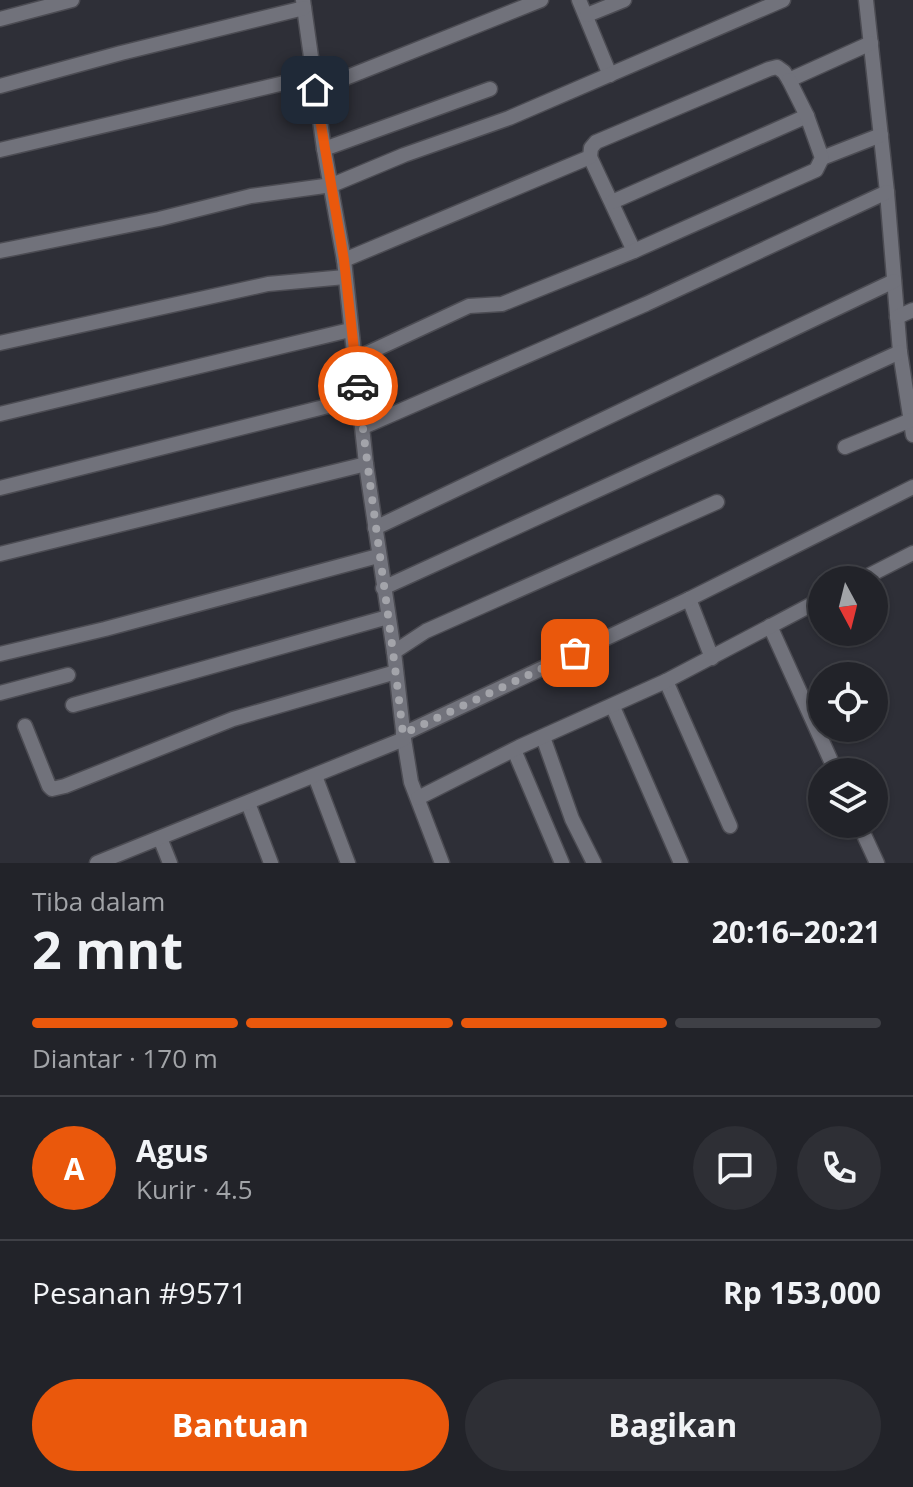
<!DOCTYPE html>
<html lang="id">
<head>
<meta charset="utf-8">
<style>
  body { margin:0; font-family:"Open Sans",sans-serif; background:#2e2f35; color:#f1f3f6; height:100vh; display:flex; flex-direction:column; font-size:30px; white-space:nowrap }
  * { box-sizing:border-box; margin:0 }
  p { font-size:26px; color:#a2a4a8 }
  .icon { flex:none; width:44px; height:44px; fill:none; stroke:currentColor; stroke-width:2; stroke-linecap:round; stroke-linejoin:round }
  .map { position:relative; height:863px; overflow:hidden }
  .side { display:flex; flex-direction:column; background:#222329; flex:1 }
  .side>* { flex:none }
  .needle { width:52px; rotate:173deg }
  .tools { position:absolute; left:808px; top:566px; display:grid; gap:16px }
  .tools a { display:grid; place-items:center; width:80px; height:80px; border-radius:50%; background:#222329; box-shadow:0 2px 6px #0004,0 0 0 2px #3f4046; font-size:40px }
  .pin { position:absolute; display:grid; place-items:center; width:68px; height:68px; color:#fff; margin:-34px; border-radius:16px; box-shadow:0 4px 12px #0006 }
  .courier { position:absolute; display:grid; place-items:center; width:80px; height:80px; margin:-40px; border:6px solid #ea580c; border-radius:50%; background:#fff; color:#222; box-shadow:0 2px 10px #0007 }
  .overview em { font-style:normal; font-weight:700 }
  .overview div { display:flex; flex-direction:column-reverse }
  .overview { display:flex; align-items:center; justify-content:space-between; height:136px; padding:0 32px }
  h1 { font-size:52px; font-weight:700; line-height:60px }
  .bar { display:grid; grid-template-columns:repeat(4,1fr); gap:12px 8px; align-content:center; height:96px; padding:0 32px }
  .bar i { height:10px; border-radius:6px; background:#3f4046 }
  .bar .on { background:#ea580c }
  .bar p { grid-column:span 4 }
  .line { display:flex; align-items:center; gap:20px; padding:0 32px; border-top:2px solid #3f4046 }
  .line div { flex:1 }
  .round { display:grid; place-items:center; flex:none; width:84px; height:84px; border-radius:42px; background:#2e2f35 }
  .button { display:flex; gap:16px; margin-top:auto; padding:16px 32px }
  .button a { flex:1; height:92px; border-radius:48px; background:#ea580c; color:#fff; font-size:32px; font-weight:700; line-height:92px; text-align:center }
  .button a+a { background:#2e2f35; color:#f1f3f6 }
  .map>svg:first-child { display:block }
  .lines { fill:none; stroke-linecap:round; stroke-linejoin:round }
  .minor-casing { stroke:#4c4c53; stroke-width:17 }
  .minor { stroke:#71727b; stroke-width:14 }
  .done { stroke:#a3a4aa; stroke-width:8; stroke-dasharray:0 14.4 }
  .route { stroke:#ea580c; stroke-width:10 }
</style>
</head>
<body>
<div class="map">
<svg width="913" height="863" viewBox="0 0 913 863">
  <rect width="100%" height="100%" fill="#2e2f37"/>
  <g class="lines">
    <defs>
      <g id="minor">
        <path d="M 303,0 L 324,149 L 344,260 L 366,464 L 394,652 L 404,739 L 411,782 L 442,863"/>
        <path d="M 579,0 L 610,75"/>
        <path d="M 866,0 L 887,192 L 900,352 L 913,435"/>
        <path d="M 587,15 L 624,0"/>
        <path d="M 0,19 L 72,0"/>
        <path d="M 0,86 L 121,53 L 304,8"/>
        <path d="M 315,90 L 541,0"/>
        <path d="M 324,149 L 490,89"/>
        <path d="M 0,150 L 314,76"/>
        <path d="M 590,157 L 634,251"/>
        <path d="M 822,158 L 881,135"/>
        <path d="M 612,202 L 807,116"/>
        <path d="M 0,251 L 159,219 L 251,196 L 332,185 L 404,155 L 509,118 L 783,0"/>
        <path d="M 344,260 L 590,157 L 591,148 L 596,142 L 769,69 L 777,67 L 784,72 L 789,80 L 871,43"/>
        <path d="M 897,317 L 913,310"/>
        <path d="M 0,343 L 268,284 L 345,277"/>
        <path d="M 355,359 L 469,306 L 502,304 L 634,251 L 816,170 L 822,158 L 807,116 L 789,80"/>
        <path d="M 0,414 L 350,330"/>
        <path d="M 363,427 L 646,304 L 887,192"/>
        <path d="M 845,447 L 911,420"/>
        <path d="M 0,488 L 360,398"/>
        <path d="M 375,528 L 894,281"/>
        <path d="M 0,554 L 366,464"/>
        <path d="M 860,580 L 913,553"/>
        <path d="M 383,588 L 900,352"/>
        <path d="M 689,599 L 712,658"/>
        <path d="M 770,626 L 836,772"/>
        <path d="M 394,652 L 426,631 L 717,502"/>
        <path d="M 0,654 L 105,629 L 378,556"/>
        <path d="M 666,681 L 730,826"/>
        <path d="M 0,693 L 68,675"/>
        <path d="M 73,705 L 388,617"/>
        <path d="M 613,707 L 681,863"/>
        <path d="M 25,726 L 49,786 L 52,789 L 65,786 L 233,719 L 396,672"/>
        <path d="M 403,734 L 689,599 L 913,487"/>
        <path d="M 543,737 L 572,819 L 594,863"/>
        <path d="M 514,750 L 562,863"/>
        <path d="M 315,776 L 348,863"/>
        <path d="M 418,798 L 519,747 L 666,681 L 822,599"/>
        <path d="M 248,803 L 271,863"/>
        <path d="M 859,824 L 877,863"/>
        <path d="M 160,838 L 170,863"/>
        <path d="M 97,863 L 404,739"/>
      </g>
    </defs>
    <use href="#minor" class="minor-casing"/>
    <use href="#minor" class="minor"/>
  </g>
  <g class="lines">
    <path class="done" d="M 358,386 C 371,502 390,618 403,734 L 575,653"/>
    <path class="route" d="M 315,90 L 344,260 L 358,386"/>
  </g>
</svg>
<div class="tools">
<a><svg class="needle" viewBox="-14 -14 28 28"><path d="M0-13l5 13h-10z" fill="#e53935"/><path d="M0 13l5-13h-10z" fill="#a2a4a8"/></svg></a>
<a><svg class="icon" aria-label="locate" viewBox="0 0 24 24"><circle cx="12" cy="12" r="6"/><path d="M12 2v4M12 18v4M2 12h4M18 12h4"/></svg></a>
<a><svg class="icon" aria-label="layers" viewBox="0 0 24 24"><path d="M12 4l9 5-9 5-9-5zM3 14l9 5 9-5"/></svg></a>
</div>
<div class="pin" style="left:575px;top:653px;background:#ea580c"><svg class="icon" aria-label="bag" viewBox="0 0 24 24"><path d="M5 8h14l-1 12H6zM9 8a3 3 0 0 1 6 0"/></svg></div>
<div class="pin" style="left:315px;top:90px;background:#1f2937"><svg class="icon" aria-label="home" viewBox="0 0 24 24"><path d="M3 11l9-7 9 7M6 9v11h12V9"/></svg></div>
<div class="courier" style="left:358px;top:386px"><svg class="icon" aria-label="car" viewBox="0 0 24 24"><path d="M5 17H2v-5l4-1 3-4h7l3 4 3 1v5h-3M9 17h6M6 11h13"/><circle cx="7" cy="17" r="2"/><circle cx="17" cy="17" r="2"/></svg></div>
</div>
<section class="side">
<div class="overview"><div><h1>2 mnt</h1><p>Tiba dalam</p></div><em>20:16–20:21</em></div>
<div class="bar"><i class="on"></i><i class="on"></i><i class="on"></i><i></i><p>Diantar · 170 m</p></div>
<div class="line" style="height:144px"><b class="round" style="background:#ea580c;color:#fff">A</b><div><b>Agus</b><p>Kurir · 4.5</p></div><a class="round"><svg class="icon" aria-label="chat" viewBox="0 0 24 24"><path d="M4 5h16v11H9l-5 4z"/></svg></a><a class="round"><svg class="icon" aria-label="phone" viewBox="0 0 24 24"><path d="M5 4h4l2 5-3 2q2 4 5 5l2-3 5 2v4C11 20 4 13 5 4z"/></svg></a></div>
<div class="line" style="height:104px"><div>Pesanan #9571</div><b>Rp 153,000</b></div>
<div class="button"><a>Bantuan</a><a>Bagikan</a></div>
</section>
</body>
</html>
